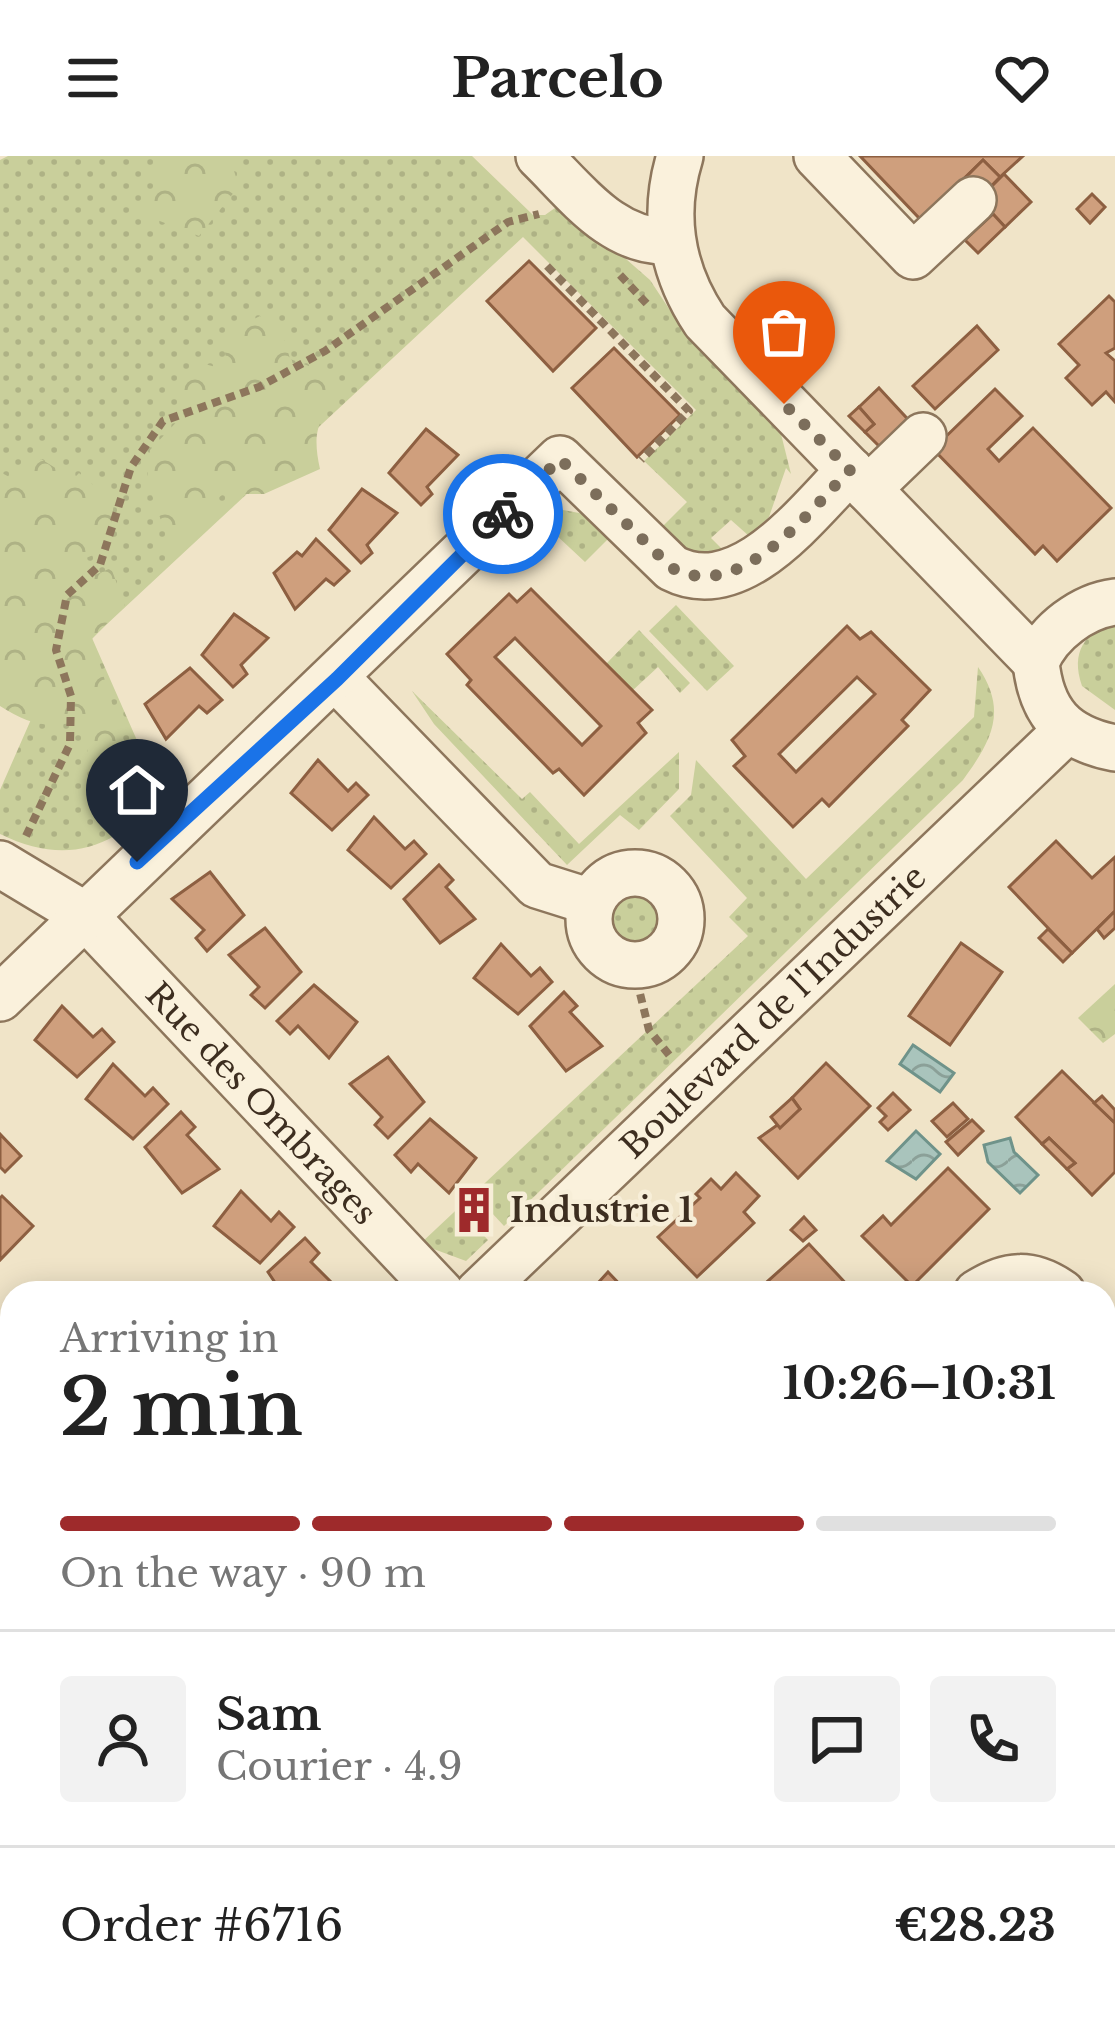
<!DOCTYPE html>
<html lang="en">
<head>
<meta charset="utf-8">
<style>
  body { margin:0; font-family:"Libre Baskerville",serif; background:#f2f2f2; color:#222; height:100vh; display:flex; flex-direction:column; font-size:45px; white-space:nowrap }
  * { box-sizing:border-box; margin:0 }
  p { font-size:39px; color:#767676 }
  .icon { flex:none; width:66px; height:66px; fill:none; stroke:currentColor; stroke-width:2; stroke-linecap:round; stroke-linejoin:round }
  .map { position:relative; flex:1; overflow:hidden }
  .details { position:absolute; left:0px; top:1125px; width:1116px; height:744px; display:flex; flex-direction:column; background:#fff; border-radius:36px 36px 0 0; box-shadow:0 6px 30px #0003 }
  .details>* { flex:none }
  .pin { position:absolute; display:grid; place-items:center; width:102px; height:102px; color:#fff; margin:-123px -51px; border-radius:50% 50% 50% 0; rotate:-45deg; box-shadow:0 0 12px #0007 }
  .pin .icon { rotate:45deg }
  .courier { position:absolute; display:grid; place-items:center; width:120px; height:120px; margin:-60px; border:9px solid #1a73e8; border-radius:50%; background:#fff; color:#222; box-shadow:0 3px 15px #0007 }
  .headline em { font-style:normal; font-weight:700 }
  .headline div { display:flex; flex-direction:column-reverse }
  .headline { display:flex; align-items:center; justify-content:space-between; height:204px; padding:0 60px }
  h1 { font-size:78px; font-weight:700; line-height:90px }
  .bar { display:grid; grid-template-columns:repeat(4,1fr); gap:18px 12px; align-content:center; height:144px; padding:0 60px }
  .bar i { height:15px; border-radius:9px; background:#e0e0e0 }
  .bar .selected { background:#9e2a2b }
  .bar p { grid-column:span 4 }
  .line { display:flex; align-items:center; gap:30px; padding:0 60px; border-top:3px solid #e0e0e0 }
  .line div { flex:1 }
  .round { display:grid; place-items:center; flex:none; width:126px; height:126px; border-radius:12px; background:#f2f2f2 }
  header { display:flex; justify-content:space-between; align-items:center; height:156px; padding:0 60px; background:#fff; font-size:54px; font-weight:700 }
  .map>svg:first-child { display:block }
  .grass { fill:url(#grass-dots) }
  .forest { fill:url(#forest-crowns) }
  .water { fill:url(#water-waves); stroke:#6f938a; stroke-width:3 }
  .building { fill:#cf9f7d; stroke:#8d5f41; stroke-width:3; fill-rule:evenodd }
  .lines { fill:none; stroke-linecap:round; stroke-linejoin:round }
  .minor-casing { stroke:#8d765c; stroke-width:50 }
  .path { stroke:#8d765c; stroke-width:8; stroke-dasharray:9 6; stroke-linecap:butt }
  .minor { stroke:#faf1dc; stroke-width:45 }
  .done { stroke:#7c6e5b; stroke-width:12; stroke-dasharray:0 21.6 }
  .route { stroke:#1a73e8; stroke-width:15 }
  .labels { text-anchor:middle; stroke-width:9; stroke-linejoin:round; paint-order:stroke }
  .street-label { font-size:33px; fill:#3d2e20; stroke:#f7eed8 }
  .poi-label { font-size:33px; font-weight:bold; fill:#3d2e20; stroke:#f7eed8; text-anchor:start }
</style>
</head>
<body>
<header><svg class="icon" aria-label="menu" viewBox="0 0 24 24"><path d="M4 6h16M4 12h16M4 18h16"/></svg>Parcelo<svg class="icon" aria-label="heart" viewBox="0 0 24 24"><path d="M12 20l-8-8c-3-5 5-10 8-4 3-6 11-1 8 4z"/></svg></header>
<div class="map">
<svg width="1115" height="1869" viewBox="0 0 1115 1869">
  <defs>
    <pattern id="grass-dots" width="8" height="8" patternUnits="userSpaceOnUse" patternTransform="scale(3)"><rect width="8" height="8" fill="#c9cf9b"/><path d="M2 2h.1M6 6h.1" fill="none" stroke="#aeb285" stroke-width="1.8" stroke-linecap="round"/></pattern>
    <pattern id="forest-crowns" width="20" height="18" patternUnits="userSpaceOnUse" patternTransform="scale(3)"><rect width="20" height="18" fill="#c9cf9b"/><path d="M2 6a3 3 0 1 1 6 0M12 15a3 3 0 1 1 6 0" fill="none" stroke="#aeb285"/></pattern>
    <pattern id="water-waves" width="16" height="10" patternUnits="userSpaceOnUse" patternTransform="scale(3)"><rect width="16" height="10" fill="#a9c4bc"/><path d="M0 5q4-4 8 0t8 0" fill="none" stroke="#8ba098"/></pattern>
  </defs>
  <rect width="100%" height="100%" fill="#f0e4c8"/>
  <g class="grass">
    <path d="M 8,0 L 472,0 L 533,59 L 545,59 L 562,47 L 650,124 L 685,177 L 781,278 L 791,318 L 786,312 L 769,361 L 749,380 L 731,364 L 711,382 L 728,399 L 687,396 L 655,378 L 687,346 L 644,305 L 696,254 L 523,81 L 92,482 L 161,639 C 115,694 65,710 0,678 L 0,634 L 51,518 L 0,491 L 0,4 Z"/>
    <path d="M 563,354 L 590,359 L 615,376 L 585,406 L 555,378 L 521,384 L 510,373 L 537,357 Z"/>
    <path d="M 676,449 L 734,510 L 707,535 L 649,475 Z"/>
    <path d="M 1115,463 L 1115,554 L 1082,530 C 1070,495 1085,478 1115,463 Z"/>
    <path d="M 639,474 L 690,527 L 680,537 L 658,511 L 632,535 L 606,508 Z"/>
    <path d="M 978,511 C 1008,555 992,584 963,624 L 504,1070 L 478,1042 L 462,1056 L 488,1084 L 466,1105 L 420,1088 L 748,780 L 729,761 L 747,742 L 670,660 L 691,639 L 696,604 L 806,723 L 974,561 Z"/>
    <path d="M 412,535 L 522,643 L 530,636 L 579,688 L 679,596 L 679,633 L 639,674 L 620,659 L 567,709 L 434,568 Z"/>
    <circle cx="636" cy="764" r="31"/>
  </g>
  <g class="forest">
    <path d="M 163,0 L 229,0 L 239,30 L 199,80 L 144,59 Z"/>
    <path d="M 260,160 L 283,178 L 290,203 L 325,216 L 344,236 C 317,261 312,277 320,313 L 264,338 L 223,338 L 215,345 L 214,361 L 174,401 L 147,325 L 150,294 L 185,257 L 178,230 L 201,207 L 227,214 L 223,178 Z"/>
    <path d="M 41,303 L 73,323 L 79,317 L 114,346 L 108,393 L 81,404 L 88,422 L 111,412 L 125,449 L 92,483 L 131,608 L 105,629 L 89,601 L 80,564 C 49,574 28,568 0,550 L 0,316 L 15,324 Z"/>
    <path d="M 1115,828 L 1115,878 L 1103,887 L 1078,862 Z"/>
    <path d="M 12,1634 L 12,1744 L 0,1751 L 0,1638 Z"/>
    <path d="M 0,1832 L 12,1835 L 12,1857 L 113,1857 L 167,1868 L 0,1869 Z"/>
  </g>
  <g class="water">
    <path d="M 913,889 L 954,917 L 940,936 L 900,908 Z"/>
    <path d="M 916,975 L 940,998 L 916,1023 L 887,1005 Z"/>
    <path d="M 1010,982 L 1014,996 L 1038,1019 L 1020,1037 L 988,1006 L 984,989 Z"/>
  </g>
  <g class="building">
    <path d="M 860,0 L 1023,0 L 1000,21 L 983,4 L 921,64 Z"/>
    <path d="M 983,4 L 1000,21 L 979,43 L 962,25 Z"/>
    <path d="M 1004,18 L 1031,46 L 1005,71 L 979,43 Z"/>
    <path d="M 1092,38 L 1105,51 L 1090,67 L 1077,53 Z"/>
    <path d="M 993,58 L 1005,71 L 978,97 L 965,84 Z"/>
    <path d="M 529,105 L 596,172 L 553,215 L 487,145 Z"/>
    <path d="M 1109,140 L 1115,146 L 1115,192 L 1106,197 L 1115,205 L 1115,246 L 1106,236 L 1092,249 L 1066,222 L 1079,209 L 1059,188 Z"/>
    <path d="M 977,170 L 998,194 L 935,253 L 913,230 Z"/>
    <path d="M 614,192 L 680,259 L 637,301 L 572,232 Z"/>
    <path d="M 879,232 L 915,271 L 886,297 L 865,276 L 874,268 L 859,251 Z"/>
    <path d="M 995,233 L 1022,260 L 988,293 L 999,305 L 1033,272 L 1111,352 L 1057,405 L 1043,390 L 1035,398 L 933,293 Z"/>
    <path d="M 859,251 L 874,268 L 865,276 L 849,260 Z"/>
    <path d="M 426,273 L 458,299 L 427,331 L 432,338 L 421,349 L 389,317 Z"/>
    <path d="M 362,333 L 397,357 L 367,389 L 372,397 L 361,407 L 329,374 Z"/>
    <path d="M 316,383 L 349,415 L 334,429 L 326,423 L 295,453 L 274,417 L 297,396 L 302,400 Z"/>
    <path d="M 531,433 L 652,554 L 638,567 L 646,577 L 584,639 L 559,613 L 553,617 L 467,529 L 471,524 L 447,498 L 509,438 L 517,446 ZM 515,482 L 601,570 L 582,589 L 495,501 Z"/>
    <path d="M 234,458 L 268,482 L 241,509 L 247,518 L 233,531 L 202,499 Z"/>
    <path d="M 847,470 L 860,483 L 871,476 L 930,534 L 902,564 L 908,570 L 829,650 L 822,643 L 793,671 L 734,610 L 745,600 L 732,584 ZM 857,521 L 875,538 L 796,616 L 779,598 Z"/>
    <path d="M 190,512 L 222,544 L 207,557 L 199,550 L 166,583 L 145,548 Z"/>
    <path d="M 318,604 L 348,635 L 356,627 L 368,639 L 332,674 L 291,637 Z"/>
    <path d="M 374,661 L 405,693 L 414,685 L 426,698 L 391,732 L 348,694 Z"/>
    <path d="M 1056,685 L 1092,722 L 1115,701 L 1115,755 L 1072,797 L 1009,731 Z"/>
    <path d="M 439,709 L 453,724 L 446,731 L 475,763 L 440,787 L 404,743 Z"/>
    <path d="M 210,716 L 244,759 L 207,795 L 196,782 L 204,774 L 172,743 Z"/>
    <path d="M 1115,755 L 1115,772 L 1104,782 L 1097,773 Z"/>
    <path d="M 265,772 L 301,816 L 265,852 L 251,839 L 259,831 L 229,799 Z"/>
    <path d="M 1048,773 L 1072,797 L 1063,806 L 1039,782 Z"/>
    <path d="M 961,787 L 1002,816 L 950,889 L 909,860 Z"/>
    <path d="M 501,788 L 531,820 L 540,812 L 552,826 L 518,858 L 474,822 Z"/>
    <path d="M 314,829 L 357,866 L 329,902 L 298,870 L 290,878 L 277,865 Z"/>
    <path d="M 564,836 L 577,850 L 570,856 L 602,890 L 566,915 L 530,870 Z"/>
    <path d="M 62,850 L 93,881 L 102,873 L 114,886 L 77,921 L 35,884 Z"/>
    <path d="M 388,901 L 424,946 L 388,982 L 375,969 L 382,961 L 350,928 Z"/>
    <path d="M 826,907 L 870,950 L 798,1022 L 759,982 L 800,953 L 792,942 Z"/>
    <path d="M 113,908 L 145,940 L 153,932 L 168,948 L 133,983 L 86,943 Z"/>
    <path d="M 1062,915 L 1115,967 L 1115,1016 L 1092,1039 L 1067,1013 L 1075,1007 L 1049,982 L 1042,988 L 1016,961 Z"/>
    <path d="M 893,937 L 910,954 L 888,974 L 880,966 L 886,960 L 878,952 Z"/>
    <path d="M 1102,940 L 1115,954 L 1115,967 L 1094,947 Z"/>
    <path d="M 792,942 L 800,953 L 780,972 L 771,961 Z"/>
    <path d="M 953,947 L 968,963 L 947,981 L 932,965 Z"/>
    <path d="M 181,956 L 195,971 L 187,979 L 219,1013 L 182,1037 L 145,991 Z"/>
    <path d="M 430,963 L 476,1002 L 449,1037 L 418,1008 L 411,1016 L 395,999 Z"/>
    <path d="M 972,964 L 983,975 L 958,999 L 946,986 Z"/>
    <path d="M 0,978 L 21,1000 L 5,1016 L 0,1011 Z"/>
    <path d="M 1049,982 L 1075,1007 L 1067,1013 L 1042,988 Z"/>
    <path d="M 948,1012 L 989,1053 L 912,1130 L 862,1080 L 883,1060 L 891,1069 Z"/>
    <path d="M 736,1017 L 759,1040 L 744,1056 L 754,1067 L 697,1121 L 658,1081 L 700,1042 L 696,1038 L 711,1023 L 721,1033 Z"/>
    <path d="M 241,1035 L 271,1065 L 279,1056 L 294,1071 L 260,1107 L 214,1070 Z"/>
    <path d="M 2,1040 L 33,1070 L 0,1104 L 0,1042 Z"/>
    <path d="M 478,1042 L 488,1052 L 471,1067 L 461,1057 Z"/>
    <path d="M 804,1061 L 816,1074 L 803,1085 L 791,1074 Z"/>
    <path d="M 305,1082 L 319,1097 L 311,1106 L 342,1137 L 282,1137 L 268,1116 Z"/>
    <path d="M 809,1088 L 852,1134 L 761,1137 L 758,1134 Z"/>
    <path d="M 608,1116 L 628,1137 L 599,1133 L 597,1128 Z"/>
    <path d="M 0,1252 L 12,1252 L 12,1329 L 0,1330 Z"/>
    <path d="M 0,1475 L 12,1486 L 0,1507 Z"/>
    <path d="M 1104,1735 L 1115,1739 L 1115,1776 L 1104,1773 Z"/>
    <path d="M 940,1857 L 986,1857 L 1013,1869 L 934,1869 Z"/>
  </g>
  <g class="lines">
    <defs>
      <g id="minor">
        <path d="M 539,0 C 577,37 614,89 672,85"/>
        <path d="M 680,0 C 662,58 671,114 705,165 L 1036,506"/>
        <path d="M 817,0 L 913,100 L 973,44"/>
        <path d="M 868,333 L 923,280"/>
        <path d="M 1115,446 C 1083,450 1048,476 1036,506 C 1041,557 1064,582 1115,592"/>
        <path d="M 337,523 L 537,729 L 591,746"/>
        <path id="s1" d="M 0,708 L 83,758 L 441,1137"/>
        <circle cx="635" cy="763" r="46"/>
        <path d="M 0,842 L 560,303 L 672,412 C 741,447 806,358 850,314"/>
        <path id="s2" d="M 478,1137 L 1066,575"/>
        <path d="M 977,1137 C 1008,1117 1032,1116 1062,1137"/>
        <path d="M 1104,1178 L 1115,1189"/>
        <path d="M 0,1635 L 12,1623"/>
        <path d="M 1104,1671 L 1115,1675"/>
        <path d="M 0,1790 L 12,1794"/>
        <path d="M 240,1857 L 288,1869"/>
        <path d="M 199,1869 L 205,1857"/>
        <path d="M 838,1869 L 849,1857"/>
      </g>
    </defs>
    <use href="#minor" class="minor-casing"/>
    <g class="path">
      <path d="M 547,110 L 689,255 L 641,304"/>
      <path d="M 620,119 L 647,148"/>
      <path d="M 26,680 L 70,588 L 71,540 L 56,494 L 67,439 L 100,409 L 131,311 L 163,265 L 259,231 L 325,195 L 508,66 L 539,58"/>
      <path d="M 633,809 L 649,874 L 670,900"/>
      <path d="M 351,1857 L 404,1869"/>
    </g>
    <use href="#minor" class="minor"/>
  </g>
  <g class="lines">
    <path class="done" d="M 503,358 L 560,303 L 672,412 C 740,448 807,357 850,314 L 784,248"/>
    <path class="route" d="M 137,706 L 337,523 L 503,358"/>
  </g>
  <defs>
    <symbol id="building-bare" viewBox="-9 -9 18 18"><path d="M-4-6H4V6H1V3H-1V6H-4ZM-2.5-4.3h1.7v1.8h-1.7ZM.8-4.3h1.7v1.8H.8ZM-2.5-1h1.7V.8h-1.7ZM.8-1h1.7V.8H.8Z" fill="#9e2a2b" stroke="#f7eed8" stroke-width="2.5" paint-order="stroke"/></symbol>
  </defs>
  <g fill-rule="evenodd">
    <use href="#building-bare" x="441" y="1021" width="66" height="66"/>
  </g>
  <g class="labels">
    <g class="street-label">
      <text dy="12" stroke="none"><textPath href="#s2" startOffset="408">Boulevard de l'Industrie</textPath></text>
      <text dy="12" stroke="none"><textPath href="#s1" startOffset="357">Rue des Ombrages</textPath></text>
    </g>
    <g class="poi-label">
      <text x="510" y="1066">Industrie 1</text>
    </g>
  </g>
</svg>
<div class="pin" style="left:784px;top:248px;background:#ea580c"><svg class="icon" aria-label="bag" viewBox="0 0 24 24"><path d="M5 8h14l-1 12H6zM9 8a3 3 0 0 1 6 0"/></svg></div>
<div class="pin" style="left:137px;top:706px;background:#1f2937"><svg class="icon" aria-label="home" viewBox="0 0 24 24"><path d="M3 11l9-7 9 7M6 9v11h12V9"/></svg></div>
<div class="courier" style="left:503px;top:358px"><svg class="icon" aria-label="bike" viewBox="0 0 24 24"><circle cx="6" cy="16" r="4"/><circle cx="18" cy="16" r="4"/><path d="M6 16l4-8h5l3 8M10 8l3 8H6M13 5h3"/></svg></div>
<section class="details">
<div class="headline"><div><h1>2 min</h1><p>Arriving in</p></div><em>10:26–10:31</em></div>
<div class="bar"><i class="selected"></i><i class="selected"></i><i class="selected"></i><i></i><p>On the way · 90 m</p></div>
<div class="line" style="height:216px"><a class="round"><svg class="icon" aria-label="person" viewBox="0 0 24 24"><circle cx="12" cy="8" r="4"/><path d="M4 21q1-7 8-7t8 7"/></svg></a><div><b>Sam</b><p>Courier · 4.9</p></div><a class="round"><svg class="icon" aria-label="chat" viewBox="0 0 24 24"><path d="M4 5h16v11H9l-5 4z"/></svg></a><a class="round"><svg class="icon" aria-label="phone" viewBox="0 0 24 24"><path d="M5 4h4l2 5-3 2q2 4 5 5l2-3 5 2v4C11 20 4 13 5 4z"/></svg></a></div>
<div class="line" style="height:156px"><div>Order #6716</div><b>€28.23</b></div>
</section>
</div>
</body>
</html>
